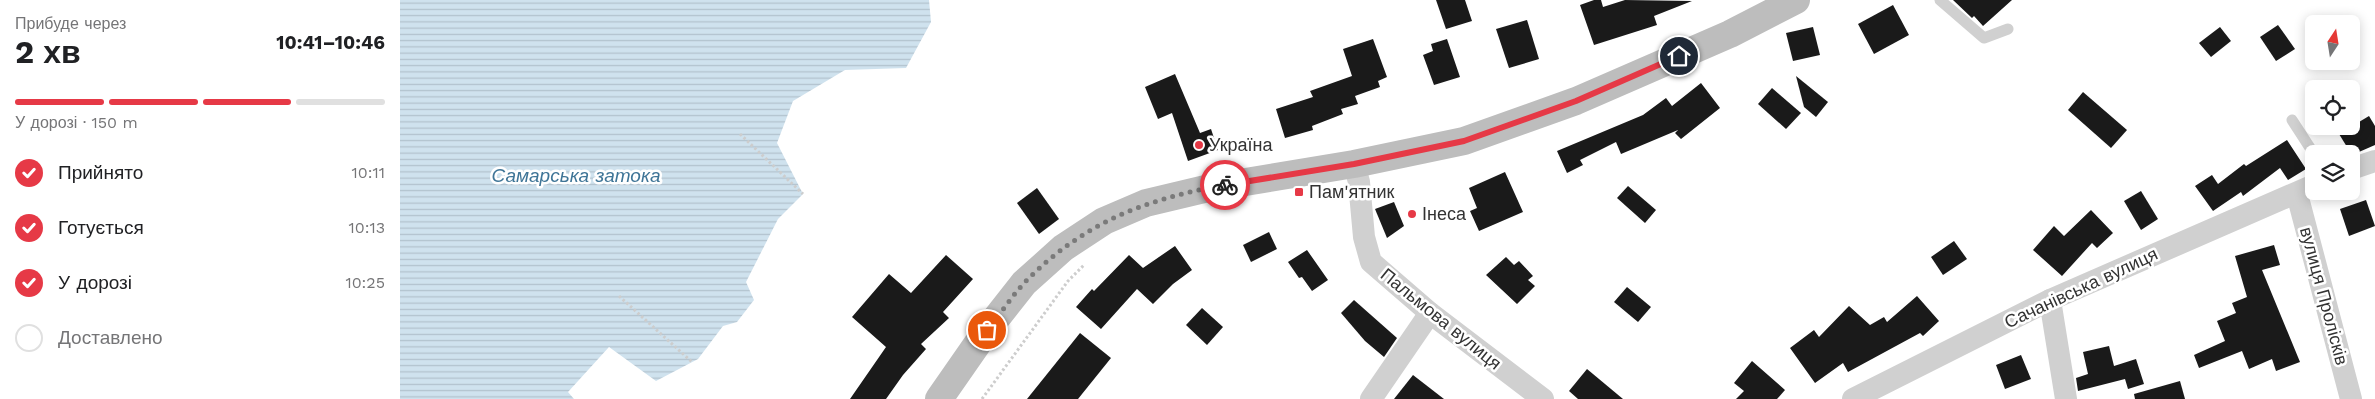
<!DOCTYPE html>
<html lang="uk">
<head>
<meta charset="utf-8">
<style>
  body { margin:0; font-family:"Work Sans",sans-serif; background:#f2f2f2; color:#202124; height:100vh; display:flex; flex-direction:column; font-size:19px; white-space:nowrap }
  * { box-sizing:border-box; margin:0 }
  p { font-size:16px; color:#757577 }
  .icon { flex:none; width:28px; height:28px; fill:none; stroke:currentColor; stroke-width:2; stroke-linecap:round; stroke-linejoin:round }
  .map { position:relative; flex:1; overflow:hidden }
  .sheet { display:flex; flex-direction:column; background:#fff; width:400px }
  .sheet>* { flex:none }
  .needle { width:32px; rotate:12deg }
  .tools { position:absolute; left:1905px; top:15px; display:grid; gap:10px }
  .tools a { display:grid; place-items:center; width:55px; height:55px; border-radius:8px; background:#fff; box-shadow:0 2px 12px #0003; font-size:25px }
  .pin { position:absolute; display:grid; place-items:center; width:42px; height:42px; color:#fff; margin:-21px; border:2px solid #fff; border-radius:50%; box-shadow:0 1px 5px #0007 }
  .courier { position:absolute; display:grid; place-items:center; width:50px; height:50px; margin:-25px; border:4px solid #e63946; border-radius:50%; background:#fff; color:#222; box-shadow:0 1px 6px #0007 }
  .headline em { font-style:normal; font-weight:700 }
  .headline div { display:flex; flex-direction:column-reverse }
  .headline { display:flex; align-items:center; justify-content:space-between; height:85px; padding:0 15px }
  h1 { font-size:32px; font-weight:700; line-height:38px }
  .bar { display:grid; grid-template-columns:repeat(4,1fr); gap:8px 5px; align-content:center; height:60px; padding:0 15px }
  .bar i { height:6px; border-radius:4px; background:#e0e0e0 }
  .bar .current { background:#e63946 }
  .bar p { grid-column:span 4 }
  ol { padding:0 15px; list-style:none }
  li { display:flex; align-items:center; gap:15px; height:55px }
  li p { margin-inline-start:auto }
  li .icon { padding:5px; border-radius:50%; background:#e63946; color:#fff; stroke-width:4 }
  li:last-child { color:#757577 }
  li i { width:28px; height:28px; border:2px solid #e0e0e0; border-radius:50% }
  main { display:flex; flex:1; min-height:0 }
  .map>svg:first-child { display:block }
  .water { fill:url(#water-rules) }
  .building { fill:#1a1a1a }
  .lines { fill:none; stroke-linecap:round; stroke-linejoin:round }
  .path { stroke:#cdcdcd; stroke-width:3; stroke-dasharray:2.5 2.5; stroke-linecap:butt }
  .lane { stroke:#d0d0d0; stroke-width:11 }
  .street { stroke:#d0d0d0; stroke-width:22 }
  .secondary { stroke:#bdbdbd; stroke-width:28 }
  .done { stroke:#7a7a7a; stroke-width:5; stroke-dasharray:0 9 }
  .route { stroke:#e63946; stroke-width:6 }
  .poi-dot { fill:#e63946; stroke:#fff; stroke-width:2 }
  .labels { text-anchor:middle; stroke-width:5; stroke-linejoin:round; paint-order:stroke }
  .poi-label { font-size:18px; fill:#333; stroke:#fff; text-anchor:start }
  .street-label { font-size:18px; fill:#333; stroke:#fff }
  .water-label { font-size:19px; font-style:italic; fill:#3f7597; stroke:#fff }
</style>
</head>
<body>
<main>
<section class="sheet">
<div class="headline"><div><h1>2 хв</h1><p>Прибуде через</p></div><em>10:41–10:46</em></div>
<div class="bar"><i class="current"></i><i class="current"></i><i class="current"></i><i></i><p>У дорозі · 150 m</p></div>
<ol>
<li><svg class="icon" aria-label="check" viewBox="0 0 24 24"><path d="M5 12l5 5 9-10"/></svg>Прийнято<p>10:11</p></li>
<li><svg class="icon" aria-label="check" viewBox="0 0 24 24"><path d="M5 12l5 5 9-10"/></svg>Готується<p>10:13</p></li>
<li><svg class="icon" aria-label="check" viewBox="0 0 24 24"><path d="M5 12l5 5 9-10"/></svg>У дорозі<p>10:25</p></li>
<li><i></i>Доставлено</li>
</ol>
</section>
<div class="map">
<svg width="1975" height="399" viewBox="0 0 1975 399">
  <defs>
    <pattern id="water-rules" width="6" height="5" patternUnits="userSpaceOnUse" patternTransform="scale(1.25)"><rect width="6" height="5" fill="#cfe2ee"/><path d="M0 2.5h6" fill="none" stroke="#b2c2cd"/></pattern>
  </defs>
  <rect width="100%" height="100%" fill="#fff"/>
  <path class="water" d="M 0,0 L 529,0 L 531,22 L 506,68 L 445,70 L 393,101 L 377,143 L 403,194 L 378,219 L 346,282 L 354,300 L 337,322 L 323,326 L 298,359 L 256,381 L 209,347 L 168,392 L 174,399 L 0,399 Z"/>
  <g class="building">
    <path d="M 1036,0 L 1065,0 L 1072,21 L 1046,29 Z"/>
    <path d="M 1194,0 L 1201,0 L 1203,7 L 1225,0 L 1292,1 L 1254,16 L 1257,25 L 1194,45 L 1180,5 Z"/>
    <path d="M 1553,0 L 1612,0 L 1583,26 L 1574,16 L 1572,18 Z"/>
    <path d="M 1493,5 L 1509,35 L 1474,54 L 1458,24 Z"/>
    <path d="M 1127,20 L 1139,59 L 1109,68 L 1096,29 Z"/>
    <path d="M 1878,25 L 1895,49 L 1876,61 L 1860,37 Z"/>
    <path d="M 1413,27 L 1420,55 L 1393,61 L 1386,33 Z"/>
    <path d="M 1820,27 L 1831,41 L 1811,57 L 1799,43 Z"/>
    <path d="M 973,39 L 987,77 L 978,81 L 980,87 L 955,96 L 958,104 L 941,109 L 943,114 L 912,126 L 913,130 L 885,138 L 876,109 L 913,97 L 910,91 L 952,76 L 943,49 Z"/>
    <path d="M 1047,39 L 1060,77 L 1034,85 L 1023,55 L 1033,51 L 1031,44 Z"/>
    <path d="M 775,74 L 800,133 L 811,129 L 818,150 L 788,161 L 772,113 L 758,119 L 745,87 Z"/>
    <path d="M 1396,76 L 1428,102 L 1416,117 L 1404,107 Z"/>
    <path d="M 1301,83 L 1320,108 L 1281,139 L 1275,133 L 1278,130 L 1221,154 L 1216,142 L 1180,160 L 1183,165 L 1167,173 L 1157,151 L 1243,115 L 1266,98 L 1272,106 Z"/>
    <path d="M 1372,88 L 1401,113 L 1386,129 L 1358,104 Z"/>
    <path d="M 1683,92 L 1727,130 L 1711,148 L 1668,110 Z"/>
    <path d="M 1969,116 L 1975,126 L 1975,145 L 1952,155 L 1939,134 Z"/>
    <path d="M 1887,140 L 1906,169 L 1888,180 L 1880,168 L 1843,196 L 1841,192 L 1813,211 L 1795,186 L 1812,175 L 1818,184 L 1844,164 L 1846,166 Z"/>
    <path d="M 1105,172 L 1123,212 L 1079,231 L 1070,211 L 1077,208 L 1069,188 Z"/>
    <path d="M 1228,186 L 1256,210 L 1245,223 L 1217,198 Z"/>
    <path d="M 637,188 L 659,219 L 639,234 L 617,203 Z"/>
    <path d="M 1741,191 L 1758,219 L 1741,230 L 1724,201 Z"/>
    <path d="M 1966,200 L 1975,226 L 1949,236 L 1940,209 Z"/>
    <path d="M 994,202 L 1004,226 L 987,238 L 975,209 Z"/>
    <path d="M 1691,210 L 1713,233 L 1697,248 L 1692,243 L 1662,276 L 1633,250 L 1654,226 L 1664,236 Z"/>
    <path d="M 869,232 L 877,249 L 851,262 L 843,245 Z"/>
    <path d="M 1554,241 L 1567,259 L 1543,275 L 1531,257 Z"/>
    <path d="M 1874,245 L 1880,265 L 1862,270 L 1900,362 L 1876,371 L 1872,359 L 1849,369 L 1842,351 L 1799,368 L 1794,355 L 1825,341 L 1817,321 L 1836,313 L 1832,303 L 1847,297 L 1835,256 Z"/>
    <path d="M 775,246 L 792,270 L 773,284 L 753,304 L 737,289 L 701,329 L 676,307 L 692,289 L 694,291 L 729,255 L 743,268 Z"/>
    <path d="M 907,250 L 928,280 L 912,291 L 902,277 L 899,278 L 888,262 Z"/>
    <path d="M 546,255 L 573,279 L 543,312 L 549,318 L 521,344 L 526,349 L 503,375 L 486,399 L 450,399 L 486,347 L 452,317 L 489,274 L 511,293 Z"/>
    <path d="M 1106,257 L 1114,265 L 1119,261 L 1133,276 L 1128,280 L 1135,286 L 1117,304 L 1086,275 Z"/>
    <path d="M 1227,287 L 1251,307 L 1238,322 L 1214,302 Z"/>
    <path d="M 1517,296 L 1539,321 L 1523,336 L 1520,333 L 1448,372 L 1443,363 L 1415,383 L 1390,348 L 1414,330 L 1419,337 L 1449,306 L 1470,325 L 1484,317 L 1487,322 Z"/>
    <path d="M 954,300 L 997,338 L 984,357 L 965,341 L 941,313 Z"/>
    <path d="M 802,308 L 823,327 L 807,345 L 786,325 Z"/>
    <path d="M 680,333 L 711,358 L 678,399 L 627,399 Z"/>
    <path d="M 1709,346 L 1714,366 L 1736,359 L 1744,384 L 1728,389 L 1725,379 L 1678,391 L 1676,378 L 1688,374 L 1683,352 Z"/>
    <path d="M 1621,355 L 1631,379 L 1605,389 L 1596,365 Z"/>
    <path d="M 1352,361 L 1385,390 L 1377,399 L 1336,399 L 1344,391 L 1334,383 Z"/>
    <path d="M 1187,369 L 1223,399 L 1178,399 L 1169,391 Z"/>
    <path d="M 1013,375 L 1044,399 L 994,399 Z"/>
    <path d="M 1780,381 L 1785,399 L 1735,399 L 1734,394 Z"/>
  </g>
  <g class="lines">
    <g class="path">
      <path d="M 340,134 L 403,194"/>
      <path d="M 219,296 L 292,362"/>
      <path d="M 582,399 L 668,281 L 684,265"/>
    </g>
    <g class="lane">
      <path d="M 1540,0 L 1584,38 L 1608,29"/>
      <path d="M 1892,120 L 1914,154"/>
    </g>
    <g class="street">
      <path d="M 954,164 L 959,182 L 964,237 L 971,262 L 1030,313 L 1143,399"/>
      <path d="M 1951,169 L 1975,161"/>
      <path d="M 1897,194 L 1951,399"/>
      <path d="M 1650,300 L 1666,399"/>
      <path d="M 971,399 L 1030,313"/>
      <path d="M 1453,399 L 1650,300 L 1914,185"/>
    </g>
    <path class="secondary" d="M 539,399 L 587,330 L 624,283 L 663,248 L 704,221 L 746,203 L 809,188 L 954,164 L 1064,141 L 1176,101 L 1330,34 L 1396,0"/>
  </g>
  <g class="lines">
    <path class="done" d="M 587,330 C 600,315 611,297 625,282 C 683,223 745,199 825,185"/>
    <path class="route" d="M 825,185 L 954,164 L 1064,141 L 1176,101 L 1279,56"/>
  </g>
  <g class="poi-dot">
    <circle cx="799" cy="145" r="5"/>
    <rect x="894" y="187" width="10" height="10" rx="2.5"/>
    <circle cx="1012" cy="214" r="5"/>
  </g>
  <g class="labels">
    <g class="poi-label">
      <text x="809" y="151">Україна</text>
      <text x="909" y="198">Пам'ятник</text>
      <text x="1022" y="220">Інеса</text>
    </g>
    <g class="street-label">
      <text transform="translate(1681 288) rotate(-25)" y="6">Сачанівська вулиця</text>
      <text transform="translate(1924 296) rotate(75)" y="6">вулиця Пролісків</text>
      <text transform="translate(1041 319) rotate(39)" y="6">Пальмова вулиця</text>
    </g>
    <g class="water-label">
      <text x="176" y="182">Самарська затока</text>
    </g>
  </g>
</svg>
<div class="tools">
<a><svg class="needle" viewBox="-14 -14 28 28"><path d="M0-13l5 13h-10z" fill="#e53935"/><path d="M0 13l5-13h-10z" fill="#757577"/></svg></a>
<a><svg class="icon" aria-label="locate" viewBox="0 0 24 24"><circle cx="12" cy="12" r="6"/><path d="M12 2v4M12 18v4M2 12h4M18 12h4"/></svg></a>
<a><svg class="icon" aria-label="layers" viewBox="0 0 24 24"><path d="M12 4l9 5-9 5-9-5zM3 14l9 5 9-5"/></svg></a>
</div>
<div class="pin" style="left:587px;top:330px;background:#ea580c"><svg class="icon" aria-label="bag" viewBox="0 0 24 24"><path d="M5 8h14l-1 12H6zM9 8a3 3 0 0 1 6 0"/></svg></div>
<div class="pin" style="left:1279px;top:56px;background:#1f2937"><svg class="icon" aria-label="home" viewBox="0 0 24 24"><path d="M3 11l9-7 9 7M6 9v11h12V9"/></svg></div>
<div class="courier" style="left:825px;top:185px"><svg class="icon" aria-label="bike" viewBox="0 0 24 24"><circle cx="6" cy="16" r="4"/><circle cx="18" cy="16" r="4"/><path d="M6 16l4-8h5l3 8M10 8l3 8H6M13 5h3"/></svg></div>
</div>
</main>
</body>
</html>
